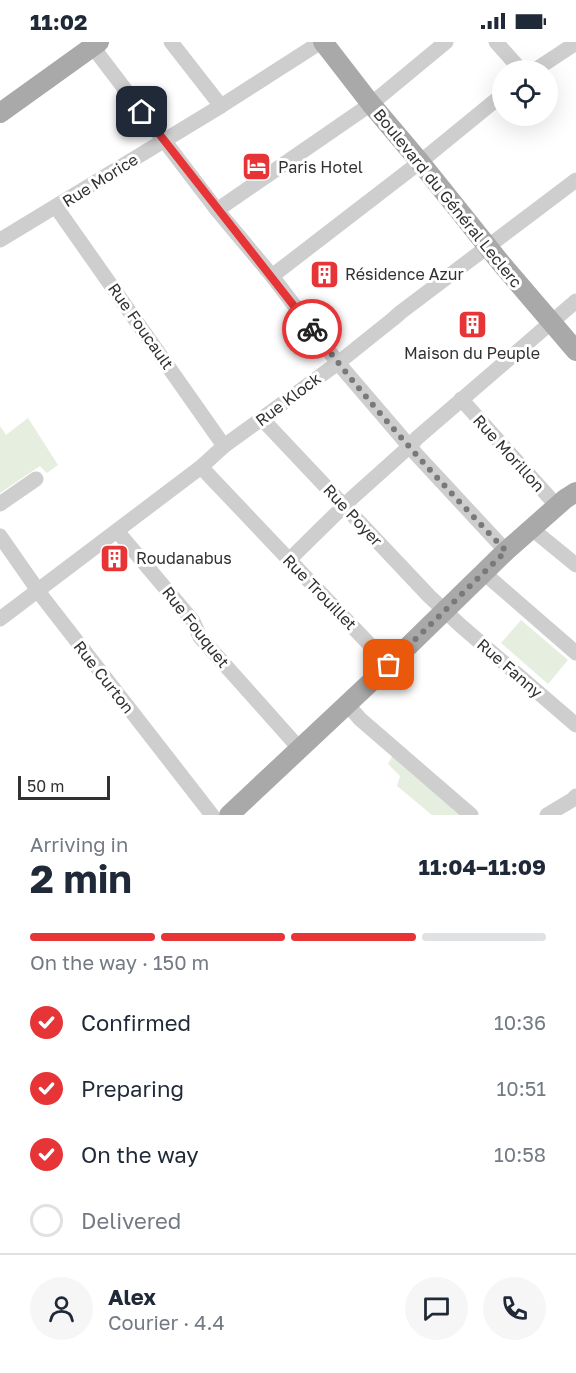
<!DOCTYPE html>
<html lang="en">
<head>
<meta charset="utf-8">
<style>
  body { margin:0; font-family:"Golos Text",sans-serif; background:#f6f6f7; color:#1f2937; height:100vh; display:flex; flex-direction:column; font-size:22px; white-space:nowrap }
  * { box-sizing:border-box; margin:0 }
  p { font-size:20px; color:#747a83 }
  .icon { flex:none; width:33px; height:33px; fill:none; stroke:currentColor; stroke-width:2; stroke-linecap:round; stroke-linejoin:round }
  .map { position:relative; height:773px; overflow:hidden }
  .sheet { display:flex; flex-direction:column; background:#fff; flex:1 }
  .sheet>* { flex:none }
  .buttons { position:absolute; left:492px; top:18px; display:grid; gap:12px }
  .buttons a { display:grid; place-items:center; width:66px; height:66px; border-radius:50%; background:#fff; box-shadow:0 6px 24px #0002; font-size:30px }
  .scale { position:absolute; left:18px; bottom:15px; width:92px; box-sizing:border-box; padding-left:6px; border:3px solid #313131; border-top:0; font-size:16px; line-height:21px; white-space:nowrap; color:#313131; -webkit-text-stroke:4px #fff; paint-order:stroke }
  .pin { position:absolute; display:grid; place-items:center; width:51px; height:51px; color:#fff; margin:-26px; border-radius:12px; box-shadow:0 3px 9px #0006 }
  .courier { position:absolute; display:grid; place-items:center; width:60px; height:60px; margin:-30px; border:4px solid #e73436; border-radius:50%; background:#fff; color:#222; box-shadow:0 2px 8px #0007 }
  .overview em { font-style:normal; font-weight:700 }
  .overview div { display:flex; flex-direction:column-reverse }
  .overview { display:flex; align-items:center; justify-content:space-between; height:102px; padding:0 30px }
  h1 { font-size:39px; font-weight:700; line-height:45px }
  .bar { display:grid; grid-template-columns:repeat(4,1fr); gap:9px 6px; align-content:center; height:72px; padding:0 30px }
  .bar i { height:8px; border-radius:4px; background:#e0e1e3 }
  .bar .active { background:#e73436 }
  .bar p { grid-column:span 4 }
  .line { display:flex; align-items:center; gap:15px; padding:0 30px; border-top:2px solid #e0e1e3 }
  .line div { flex:1 }
  .round { display:grid; place-items:center; flex:none; width:63px; height:63px; border-radius:32px; background:#f6f6f7 }
  ol { padding:0 30px; list-style:none }
  li { display:flex; align-items:center; gap:18px; height:66px }
  li p { margin-inline-start:auto }
  li .icon { padding:6px; border-radius:50%; background:#e73436; color:#fff; stroke-width:4 }
  li:last-child { color:#747a83 }
  li i { width:33px; height:33px; border:3px solid #e0e1e3; border-radius:50% }
  .status { display:flex; justify-content:space-between; align-items:center; height:42px; padding:0 30px; background:#fff; direction:ltr }
  .status svg { height:16px; fill:currentColor }
  .map>svg:first-child { display:block }
  .green { fill:#e6eedf }
  .lines { fill:none; stroke-linecap:round; stroke-linejoin:round }
  .minor { stroke:#cecece; stroke-width:15 }
  .major { stroke:#a9a9a9; stroke-width:20 }
  .done { stroke:#797979; stroke-width:6; stroke-dasharray:0 10.8 }
  .route { stroke:#e73436; stroke-width:8 }
  .labels { text-anchor:middle; stroke-width:6; stroke-linejoin:round; paint-order:stroke }
  .poi-label { font-size:16px; fill:#313131; stroke:#fff; text-anchor:start }
  .street-label { font-size:16px; fill:#313131; stroke:#fff }
</style>
</head>
<body>
<div class="status"><b>11:02</b><svg viewBox="0 0 49 12"><path d="M0 12V9h3v3zM5 12V6h3v6zM10 12V3h3v9zM15 12V0h3v12zM26 1h20v11H26zM47 4h2v5h-2z"/></svg></div>
<div class="map">
<svg width="576" height="773" viewBox="0 0 576 773">
  <rect width="100%" height="100%" fill="#fff"/>
  <g class="green">
    <path d="M 28,376 L 58,423 L 47,431 L 40,424 L 0,451 L 0,384 L 6,393 Z"/>
    <path d="M 521,578 L 568,618 L 548,642 L 501,601 Z"/>
    <path d="M 393,713 L 462,773 L 432,773 L 397,744 L 400,734 L 388,722 Z"/>
  </g>
  <g class="lines">
    <g class="minor">
      <path d="M 89,0 L 217,168 L 272,234 L 338,321 L 416,412 L 506,509"/>
      <path d="M 171,0 L 221,64"/>
      <path d="M 496,0 L 521,28"/>
      <path d="M 535,28 L 576,1"/>
      <path d="M 56,165 L 224,404"/>
      <path d="M 217,168 L 371,62 L 446,0"/>
      <path d="M 0,198 L 221,64 L 321,0"/>
      <path d="M 272,234 L 420,120 L 502,53"/>
      <path d="M 461,357 L 557,464"/>
      <path d="M 262,377 L 429,554 L 460,583 L 576,683"/>
      <path d="M 201,425 L 389,623"/>
      <path d="M 0,462 L 36,437"/>
      <path d="M 532,487 L 576,523"/>
      <path d="M 117,489 L 193,579 L 200,595 L 299,706"/>
      <path d="M 0,494 L 44,557 L 212,773"/>
      <path d="M 289,518 L 352,456 L 410,404 L 417,396 L 576,259"/>
      <path d="M 484,531 L 576,611"/>
      <path d="M 0,577 L 201,425 L 224,404 L 338,321 L 393,277 L 401,270 L 576,138"/>
      <path d="M 347,662 L 360,677 L 471,773"/>
      <path d="M 547,773 L 572,758 L 576,754"/>
    </g>
    <g class="major">
      <path d="M 323,0 L 371,62 L 420,120 L 500,220 L 576,309"/>
      <path d="M 0,71 L 99,0"/>
      <path d="M 229,773 L 389,623 L 506,509 L 565,457 L 576,450"/>
    </g>
  </g>
  <g class="lines">
    <path class="done" d="M 312,287 C 371,365 438,438 506,509 L 389,623"/>
    <path class="route" d="M 142,70 L 312,287"/>
  </g>
  <defs>
    <symbol id="hotel-square" viewBox="-11 -11 22 22"><rect x="-9" y="-9" width="18" height="18" rx="4" fill="#e73436" stroke="#fff"/><path d="M-6-4.5h1.5V1H6V5H4.5V3h-9V5H-6ZM-4 0a1.8 1.8 0 1 1 3.6 0ZM.5 0V-2.5h3Q6-2.5 6 0Z" fill="#fff"/></symbol>
    <symbol id="building-square" viewBox="-11 -11 22 22"><rect x="-9" y="-9" width="18" height="18" rx="4" fill="#e73436" stroke="#fff"/><path d="M-4-6H4V6H1V3H-1V6H-4ZM-2.5-4.3h1.7v1.8h-1.7ZM.8-4.3h1.7v1.8H.8ZM-2.5-1h1.7V.8h-1.7ZM.8-1h1.7V.8H.8Z" fill="#fff"/></symbol>
  </defs>
  <g fill-rule="evenodd">
    <use href="#hotel-square" x="240" y="108" width="33" height="33"/>
    <use href="#building-square" x="308" y="216" width="33" height="33"/>
    <use href="#building-square" x="456" y="266" width="33" height="33"/>
    <use href="#building-square" x="98" y="500" width="33" height="33"/>
  </g>
  <g class="labels">
    <g class="poi-label">
      <text x="278" y="131">Paris Hotel</text>
      <text x="345" y="238">Résidence Azur</text>
      <text x="472" y="317" text-anchor="middle">Maison du Peuple</text>
      <text x="136" y="522">Roudanabus</text>
    </g>
    <g class="street-label">
      <text transform="translate(100 138) rotate(-32)" y="6">Rue Morice</text>
      <text transform="translate(448 156) rotate(51)" y="6">Boulevard du Général Leclerc</text>
      <text transform="translate(141 284) rotate(55)" y="6">Rue Foucault</text>
      <text transform="translate(288 357) rotate(-37)" y="6">Rue Klock</text>
      <text transform="translate(509 411) rotate(48)" y="6">Rue Morillon</text>
      <text transform="translate(353 473) rotate(47)" y="6">Rue Poyer</text>
      <text transform="translate(320 550) rotate(46)" y="6">Rue Trouillet</text>
      <text transform="translate(196 585) rotate(52)" y="6">Rue Fouquet</text>
      <text transform="translate(510 626) rotate(41)" y="6">Rue Fanny</text>
      <text transform="translate(104 635) rotate(52)" y="6">Rue Curton</text>
    </g>
  </g>
</svg>
<div class="buttons">
<a><svg class="icon" aria-label="locate" viewBox="0 0 24 24"><circle cx="12" cy="12" r="6"/><path d="M12 2v4M12 18v4M2 12h4M18 12h4"/></svg></a>
</div>
<div class="scale">50 m</div>
<div class="pin" style="left:389px;top:623px;background:#ea580c"><svg class="icon" aria-label="bag" viewBox="0 0 24 24"><path d="M5 8h14l-1 12H6zM9 8a3 3 0 0 1 6 0"/></svg></div>
<div class="pin" style="left:142px;top:70px;background:#1f2937"><svg class="icon" aria-label="home" viewBox="0 0 24 24"><path d="M3 11l9-7 9 7M6 9v11h12V9"/></svg></div>
<div class="courier" style="left:312px;top:287px"><svg class="icon" aria-label="bike" viewBox="0 0 24 24"><circle cx="6" cy="16" r="4"/><circle cx="18" cy="16" r="4"/><path d="M6 16l4-8h5l3 8M10 8l3 8H6M13 5h3"/></svg></div>
</div>
<section class="sheet">
<div class="overview"><div><h1>2 min</h1><p>Arriving in</p></div><em>11:04–11:09</em></div>
<div class="bar"><i class="active"></i><i class="active"></i><i class="active"></i><i></i><p>On the way · 150 m</p></div>
<ol>
<li><svg class="icon" aria-label="check" viewBox="0 0 24 24"><path d="M5 12l5 5 9-10"/></svg>Confirmed<p>10:36</p></li>
<li><svg class="icon" aria-label="check" viewBox="0 0 24 24"><path d="M5 12l5 5 9-10"/></svg>Preparing<p>10:51</p></li>
<li><svg class="icon" aria-label="check" viewBox="0 0 24 24"><path d="M5 12l5 5 9-10"/></svg>On the way<p>10:58</p></li>
<li><i></i>Delivered</li>
</ol>
<div class="line" style="height:108px"><a class="round"><svg class="icon" aria-label="person" viewBox="0 0 24 24"><circle cx="12" cy="8" r="4"/><path d="M4 21q1-7 8-7t8 7"/></svg></a><div><b>Alex</b><p>Courier · 4.4</p></div><a class="round"><svg class="icon" aria-label="chat" viewBox="0 0 24 24"><path d="M4 5h16v11H9l-5 4z"/></svg></a><a class="round"><svg class="icon" aria-label="phone" viewBox="0 0 24 24"><path d="M5 4h4l2 5-3 2q2 4 5 5l2-3 5 2v4C11 20 4 13 5 4z"/></svg></a></div>
</section>
</body>
</html>
